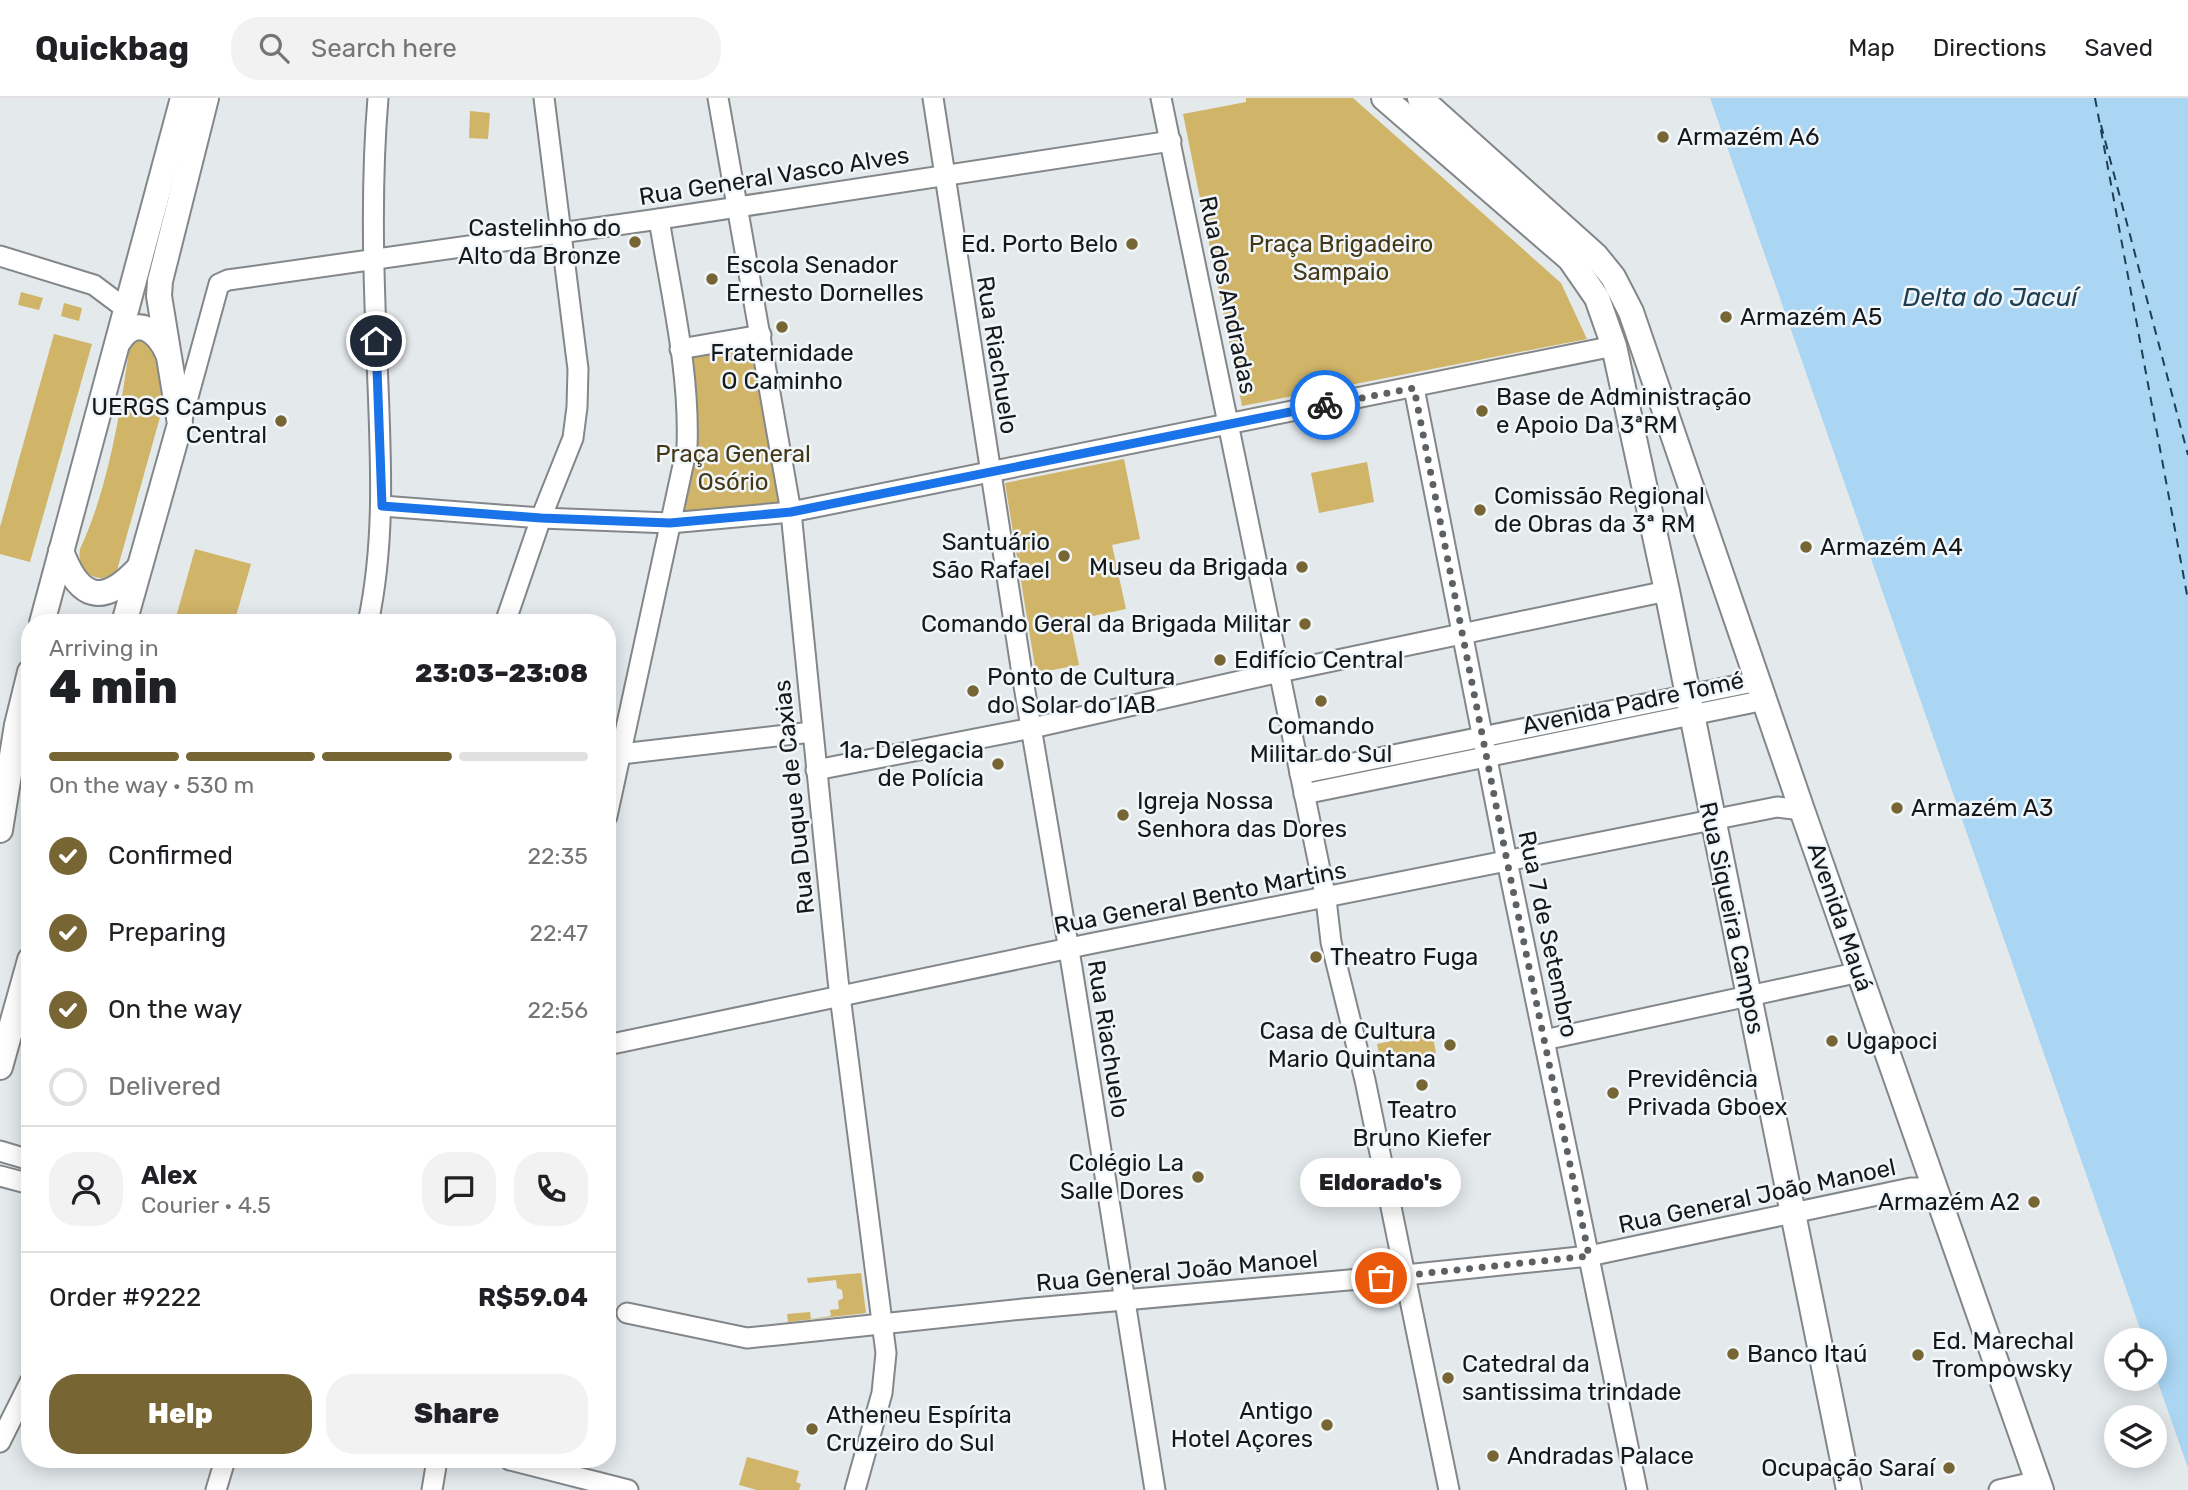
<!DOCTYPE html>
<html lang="en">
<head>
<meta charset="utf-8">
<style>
  body { margin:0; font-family:Rubik,sans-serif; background:#f2f2f2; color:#202124; height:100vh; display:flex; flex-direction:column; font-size:26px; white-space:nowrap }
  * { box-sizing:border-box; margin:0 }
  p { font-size:23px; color:#757577 }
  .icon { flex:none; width:38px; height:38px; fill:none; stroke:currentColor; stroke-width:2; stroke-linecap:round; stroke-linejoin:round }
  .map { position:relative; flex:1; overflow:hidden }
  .drawer { position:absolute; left:21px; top:516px; width:595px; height:854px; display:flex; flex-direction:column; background:#fff; border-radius:28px; box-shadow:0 4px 18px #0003 }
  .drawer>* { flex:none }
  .tools { position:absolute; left:2104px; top:1230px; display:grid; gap:14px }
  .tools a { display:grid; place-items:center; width:63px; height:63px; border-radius:50%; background:#fff; box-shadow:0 4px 18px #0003; font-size:35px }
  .pin { position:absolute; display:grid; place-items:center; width:60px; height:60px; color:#fff; margin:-30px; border:4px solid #fff; border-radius:50%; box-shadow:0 2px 7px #0007 }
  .courier { position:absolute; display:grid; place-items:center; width:70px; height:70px; margin:-35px; border:5px solid #1a73e8; border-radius:50%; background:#fff; color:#222; box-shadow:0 2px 9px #0007 }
  .bubble { position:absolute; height:49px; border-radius:24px; background:#fff; box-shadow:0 4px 18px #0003; font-size:23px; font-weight:800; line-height:49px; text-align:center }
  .headline em { font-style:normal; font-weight:800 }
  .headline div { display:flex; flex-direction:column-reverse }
  .headline { display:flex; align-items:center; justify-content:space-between; height:119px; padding:0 28px }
  h1 { font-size:46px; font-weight:800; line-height:52px }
  .bar { display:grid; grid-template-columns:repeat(4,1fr); gap:10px 7px; align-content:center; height:84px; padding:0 28px }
  .bar i { height:9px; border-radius:5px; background:#e0e0e0 }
  .bar .on { background:#776534 }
  .bar p { grid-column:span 4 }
  .line { display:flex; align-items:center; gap:18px; padding:0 28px; border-top:2px solid #e0e0e0 }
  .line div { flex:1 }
  .round { display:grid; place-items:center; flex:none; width:74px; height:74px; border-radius:28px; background:#f2f2f2 }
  ol { padding:0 28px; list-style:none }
  li { display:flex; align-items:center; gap:21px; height:77px }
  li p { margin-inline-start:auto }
  li .icon { padding:7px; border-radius:50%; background:#776534; color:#fff; stroke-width:4 }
  li:last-child { color:#757577 }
  li i { width:38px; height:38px; border:4px solid #e0e0e0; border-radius:50% }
  .cta { display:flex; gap:14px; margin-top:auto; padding:14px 28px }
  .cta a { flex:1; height:80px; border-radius:28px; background:#776534; color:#fff; font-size:28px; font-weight:800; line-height:80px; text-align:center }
  .cta a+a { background:#f2f2f2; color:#202124 }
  header { display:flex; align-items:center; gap:42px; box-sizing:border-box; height:98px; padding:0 35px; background:#fff; border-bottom:2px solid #e0e0e0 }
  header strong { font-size:33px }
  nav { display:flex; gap:38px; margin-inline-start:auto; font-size:24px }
  .search { width:490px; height:63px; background:#f2f2f2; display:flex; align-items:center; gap:18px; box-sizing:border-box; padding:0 24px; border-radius:28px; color:#757577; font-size:26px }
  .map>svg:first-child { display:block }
  .green { fill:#d0b468 }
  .water { fill:#aad6f4 }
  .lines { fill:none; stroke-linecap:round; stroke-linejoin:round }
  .ferry { stroke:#1d3f54; stroke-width:2; stroke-dasharray:9 7; stroke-linecap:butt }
  .minor-casing { stroke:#83878a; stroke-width:23 }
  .major-casing { stroke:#83878a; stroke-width:28 }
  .minor { stroke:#fff; stroke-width:19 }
  .major { stroke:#fff; stroke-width:24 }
  .done { stroke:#5e6163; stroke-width:7; stroke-dasharray:0 12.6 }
  .route { stroke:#1a73e8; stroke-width:9 }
  .poi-dot { fill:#776534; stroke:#f1f6fa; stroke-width:2.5 }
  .labels { text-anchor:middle; stroke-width:5; stroke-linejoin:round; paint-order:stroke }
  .poi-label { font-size:24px; fill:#161819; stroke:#f1f6fa; text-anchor:start }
  .street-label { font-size:24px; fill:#161819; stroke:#f1f6fa }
  .park-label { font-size:24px; fill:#443715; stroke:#f1f6fa }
  .water-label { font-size:26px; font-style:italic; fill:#1d3f54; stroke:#f1f6fa }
</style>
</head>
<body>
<header>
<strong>Quickbag</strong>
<div class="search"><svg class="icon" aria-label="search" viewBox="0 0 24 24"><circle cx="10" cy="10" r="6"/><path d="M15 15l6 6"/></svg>Search here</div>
<nav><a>Map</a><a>Directions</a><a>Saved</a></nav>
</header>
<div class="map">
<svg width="2188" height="1392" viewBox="0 0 2188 1392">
  <rect width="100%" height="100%" fill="#e4e9ec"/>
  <g class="green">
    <path d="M 1246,0 L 1353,0 L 1561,185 L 1587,241 L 1242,308 L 1183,16 L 1246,4 Z"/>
    <path d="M 470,13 L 490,15 L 488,41 L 469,40 Z"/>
    <path d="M 21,194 L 43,200 L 39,212 L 18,207 Z"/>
    <path d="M 64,205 L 82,210 L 79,223 L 61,218 Z"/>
    <path d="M 54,236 L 92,246 L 30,464 L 0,456 L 0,429 Z"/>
    <path d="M 141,239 L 153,249 L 164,305 L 116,476 C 96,487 76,474 80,451 C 109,389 121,311 130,244 Z"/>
    <path d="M 756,242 L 784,410 L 678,419 L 686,255 Z"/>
    <path d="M 1124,361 L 1140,441 L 1112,447 L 1126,511 L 1070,523 L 1079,567 L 1036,575 L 1005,385 Z"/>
    <path d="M 1367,364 L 1374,404 L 1319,415 L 1311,375 Z"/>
    <path d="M 195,451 L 251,466 L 234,525 L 183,525 L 175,523 Z"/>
    <path d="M 1432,934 L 1436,955 L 1401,962 L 1400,959 L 1381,964 L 1377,946 Z"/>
    <path d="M 861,1175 L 866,1215 L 788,1224 L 787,1216 L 810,1214 L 811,1221 L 831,1218 L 830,1212 L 839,1211 L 838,1203 L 843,1200 L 842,1192 L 837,1190 L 836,1182 L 808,1185 L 807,1180 Z"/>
    <path d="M 747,1359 L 799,1373 L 796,1384 L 801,1386 L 799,1392 L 757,1392 L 739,1387 Z"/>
  </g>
  <path class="water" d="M 1710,0 L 2188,0 L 2188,1370 L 2154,1273 L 2154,1242 L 2144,1242 Z"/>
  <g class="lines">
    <g class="ferry">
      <path d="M 2095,0 L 2188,502"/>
      <path d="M 2101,27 L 2188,357"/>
    </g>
    <defs>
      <g id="minor">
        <path d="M 718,0 L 791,414 L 838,882 L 886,1255 L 882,1295 L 855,1392"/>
        <path d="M 933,0 L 1023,582 L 1072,870 L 1155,1392"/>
        <path d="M 1161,0 L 1326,801 L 1331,844 L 1365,982 L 1449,1392"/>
        <path d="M 0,158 L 94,187 L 126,211"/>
        <path d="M 680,251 L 761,237"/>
        <path d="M 1414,290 L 1507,763 L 1637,1392"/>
        <path d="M 182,321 L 219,186 L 228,182 L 659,121 L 1171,43"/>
        <path d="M 382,408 L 541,420 L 670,425 L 791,414 L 1614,248"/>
        <path d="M 368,525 C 385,446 381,367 378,287 C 374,191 370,95 378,0"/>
        <path d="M 505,525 L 541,420 L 573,340 L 577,309 L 578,271 L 544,0"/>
        <path d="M 607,652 L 621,656 L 812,634"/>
        <path d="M 816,672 L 1032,630 L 1280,574 L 1667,493"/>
        <path d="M 1300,676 L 1758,583"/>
        <path d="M 1304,696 L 1765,602"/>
        <path d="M 607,718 L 687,349 C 690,273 671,196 659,121"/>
        <path d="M 1544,942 L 1860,874"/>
        <path d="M 607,947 L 1089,846 L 1777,709 L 1802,712"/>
        <path d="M 0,1053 L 30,1062"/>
        <path d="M 0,1078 L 30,1086"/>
        <path d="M 627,1215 L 747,1240 L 777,1237 L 1023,1211 L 1405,1177 L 1589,1158 L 1911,1090 L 1920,1090 L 1937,1096"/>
        <path d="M 0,1344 L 30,1284"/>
        <path d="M 510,1362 L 628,1392"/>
        <path d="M 216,1392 L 225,1362"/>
        <path d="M 432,1392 L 437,1362"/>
        <path d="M 1999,1392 L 2038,1383"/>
      </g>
      <g id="major">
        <path d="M 1384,0 L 1570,161 L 1597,200 L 1614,248 L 1667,493 L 1849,1392"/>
        <path d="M 1420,0 L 1596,158 L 1613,179 L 1631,214 L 1802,712 L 2041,1392"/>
        <path d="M 119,243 C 137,216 158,233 168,256"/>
        <path d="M 61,453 C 79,501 102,509 138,471"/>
        <path d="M 42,525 L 183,0"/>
        <path d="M 124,525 L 180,326 L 159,198 L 160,183 L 206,0"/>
        <path d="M 0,732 L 17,627 L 30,574"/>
        <path d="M 0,969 L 30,862"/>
      </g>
    </defs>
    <use href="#minor" class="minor-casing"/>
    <use href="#major" class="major-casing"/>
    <use href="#minor" class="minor"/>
    <use href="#major" class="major"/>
  </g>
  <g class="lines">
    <path class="done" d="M 1325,307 L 1414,290 L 1507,763 L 1589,1158 L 1381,1180"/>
    <path class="route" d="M 376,243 L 382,408 L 541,420 L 670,425 L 791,414 L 1325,307"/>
  </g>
  <g class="poi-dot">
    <circle cx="1663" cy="39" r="7"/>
    <circle cx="635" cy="144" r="7"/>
    <circle cx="1132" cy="146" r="7"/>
    <circle cx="712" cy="181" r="7"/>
    <circle cx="1726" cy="219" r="7"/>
    <circle cx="782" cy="229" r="7"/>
    <circle cx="1482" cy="313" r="7"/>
    <circle cx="281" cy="323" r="7"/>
    <circle cx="1480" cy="412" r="7"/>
    <circle cx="1806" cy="449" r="7"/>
    <circle cx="1064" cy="458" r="7"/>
    <circle cx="1302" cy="469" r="7"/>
    <circle cx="1305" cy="526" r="7"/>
    <circle cx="1220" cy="562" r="7"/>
    <circle cx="973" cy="593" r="7"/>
    <circle cx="1321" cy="603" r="7"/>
    <circle cx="998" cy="666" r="7"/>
    <circle cx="1897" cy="710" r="7"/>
    <circle cx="1123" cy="717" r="7"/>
    <circle cx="1316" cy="859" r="7"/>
    <circle cx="1832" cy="943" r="7"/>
    <circle cx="1450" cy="947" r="7"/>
    <circle cx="1422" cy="987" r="7"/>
    <circle cx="1613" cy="995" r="7"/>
    <circle cx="1198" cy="1079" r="7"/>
    <circle cx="2034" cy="1104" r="7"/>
    <circle cx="1733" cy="1256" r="7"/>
    <circle cx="1918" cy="1257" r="7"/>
    <circle cx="1448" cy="1280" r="7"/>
    <circle cx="1327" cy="1327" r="7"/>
    <circle cx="812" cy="1331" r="7"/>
    <circle cx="1493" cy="1358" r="7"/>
    <circle cx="1949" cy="1370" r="7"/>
  </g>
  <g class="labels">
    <g class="poi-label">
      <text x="1677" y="47">Armazém A6</text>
      <text x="621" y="138" text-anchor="end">Castelinho do<tspan x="621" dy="28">Alto da Bronze</tspan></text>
      <text x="1118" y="154" text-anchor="end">Ed. Porto Belo</text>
      <text x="726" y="175">Escola Senador<tspan x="726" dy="28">Ernesto Dornelles</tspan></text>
      <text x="1740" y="227">Armazém A5</text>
      <text x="782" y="263" text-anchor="middle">Fraternidade<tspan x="782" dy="28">O Caminho</tspan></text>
      <text x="1496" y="307">Base de Administração<tspan x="1496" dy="28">e Apoio Da 3ªRM</tspan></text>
      <text x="267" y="317" text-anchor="end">UERGS Campus<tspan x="267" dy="28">Central</tspan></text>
      <text x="1494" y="406">Comissão Regional<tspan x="1494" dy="28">de Obras da 3ª RM</tspan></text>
      <text x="1050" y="452" text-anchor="end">Santuário<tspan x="1050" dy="28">São Rafael</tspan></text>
      <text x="1820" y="457">Armazém A4</text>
      <text x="1288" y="477" text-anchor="end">Museu da Brigada</text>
      <text x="1291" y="534" text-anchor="end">Comando Geral da Brigada Militar</text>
      <text x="1234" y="570">Edifício Central</text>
      <text x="987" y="587">Ponto de Cultura<tspan x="987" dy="28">do Solar do IAB</tspan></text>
      <text x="1321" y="636" text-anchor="middle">Comando<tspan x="1321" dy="28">Militar do Sul</tspan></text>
      <text x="984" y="660" text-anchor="end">1a. Delegacia<tspan x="984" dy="28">de Polícia</tspan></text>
      <text x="1137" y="711">Igreja Nossa<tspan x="1137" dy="28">Senhora das Dores</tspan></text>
      <text x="1911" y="718">Armazém A3</text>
      <text x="1330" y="867">Theatro Fuga</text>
      <text x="1436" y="941" text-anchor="end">Casa de Cultura<tspan x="1436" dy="28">Mario Quintana</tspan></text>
      <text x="1846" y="951">Ugapoci</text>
      <text x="1627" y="989">Previdência<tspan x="1627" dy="28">Privada Gboex</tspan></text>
      <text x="1422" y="1020" text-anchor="middle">Teatro<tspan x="1422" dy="28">Bruno Kiefer</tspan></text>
      <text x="1184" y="1073" text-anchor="end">Colégio La<tspan x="1184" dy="28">Salle Dores</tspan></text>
      <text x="2020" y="1112" text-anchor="end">Armazém A2</text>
      <text x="1932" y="1251">Ed. Marechal<tspan x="1932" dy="28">Trompowsky</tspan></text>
      <text x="1747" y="1264">Banco Itaú</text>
      <text x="1462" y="1274">Catedral da<tspan x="1462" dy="28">santissima trindade</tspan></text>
      <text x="1313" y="1321" text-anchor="end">Antigo<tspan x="1313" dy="28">Hotel Açores</tspan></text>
      <text x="826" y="1325">Atheneu Espírita<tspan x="826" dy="28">Cruzeiro do Sul</tspan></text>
      <text x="1507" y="1366">Andradas Palace</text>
      <text x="1935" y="1378" text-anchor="end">Ocupação Saraí</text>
    </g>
    <g class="street-label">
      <text transform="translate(774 78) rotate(-9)" y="8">Rua General Vasco Alves</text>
      <text transform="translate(1228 197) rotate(78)" y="8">Rua dos Andradas</text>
      <text transform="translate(997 257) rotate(81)" y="8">Rua Riachuelo</text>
      <text transform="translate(1633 605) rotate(-12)" y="8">Avenida Padre Tomé</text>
      <text transform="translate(794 699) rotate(-96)" y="8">Rua Duque de Caxias</text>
      <text transform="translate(1200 800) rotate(-11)" y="8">Rua General Bento Martins</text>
      <text transform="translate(1840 819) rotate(71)" y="8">Avenida Mauá</text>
      <text transform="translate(1732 820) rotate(78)" y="8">Rua Siqueira Campos</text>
      <text transform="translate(1548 836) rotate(78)" y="8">Rua 7 de Setembro</text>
      <text transform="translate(1108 941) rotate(81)" y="8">Rua Riachuelo</text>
      <text transform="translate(1757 1098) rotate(-12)" y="8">Rua General João Manoel</text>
      <text transform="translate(1177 1173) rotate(-5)" y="8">Rua General João Manoel</text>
    </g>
    <g class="park-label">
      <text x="1341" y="154">Praça Brigadeiro<tspan x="1341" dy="28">Sampaio</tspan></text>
      <text x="733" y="364">Praça General<tspan x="733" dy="28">Osório</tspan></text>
    </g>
    <g class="water-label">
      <text x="1990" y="208">Delta do Jacuí</text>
    </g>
  </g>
</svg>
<div class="tools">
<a><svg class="icon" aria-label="locate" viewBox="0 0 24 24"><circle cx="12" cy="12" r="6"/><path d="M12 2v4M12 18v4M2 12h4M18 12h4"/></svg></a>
<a><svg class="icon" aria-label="layers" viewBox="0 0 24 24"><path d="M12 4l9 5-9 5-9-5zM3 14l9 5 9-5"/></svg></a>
</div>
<div class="pin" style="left:1381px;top:1180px;background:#ea580c"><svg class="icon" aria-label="bag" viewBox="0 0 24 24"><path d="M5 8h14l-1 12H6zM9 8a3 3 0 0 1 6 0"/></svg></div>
<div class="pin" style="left:376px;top:243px;background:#1f2937"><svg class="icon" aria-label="home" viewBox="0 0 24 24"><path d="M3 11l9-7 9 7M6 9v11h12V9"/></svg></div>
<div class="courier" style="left:1325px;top:307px"><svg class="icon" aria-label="bike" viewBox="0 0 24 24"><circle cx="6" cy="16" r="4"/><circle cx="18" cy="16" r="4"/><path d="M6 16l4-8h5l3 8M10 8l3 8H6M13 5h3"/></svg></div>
<div class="bubble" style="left:1300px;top:1060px;width:161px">Eldorado's</div>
<section class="drawer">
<div class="headline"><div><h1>4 min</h1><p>Arriving in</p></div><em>23:03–23:08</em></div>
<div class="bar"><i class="on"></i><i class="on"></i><i class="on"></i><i></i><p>On the way · 530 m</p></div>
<ol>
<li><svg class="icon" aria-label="check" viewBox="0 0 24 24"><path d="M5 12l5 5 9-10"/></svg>Confirmed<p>22:35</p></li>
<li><svg class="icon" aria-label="check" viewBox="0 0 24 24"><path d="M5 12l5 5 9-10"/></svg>Preparing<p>22:47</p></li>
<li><svg class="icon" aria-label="check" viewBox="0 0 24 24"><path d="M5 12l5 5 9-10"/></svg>On the way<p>22:56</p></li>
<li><i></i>Delivered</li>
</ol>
<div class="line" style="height:126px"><a class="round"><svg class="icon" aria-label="person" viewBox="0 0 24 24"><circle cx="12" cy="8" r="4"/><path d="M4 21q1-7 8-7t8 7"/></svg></a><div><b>Alex</b><p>Courier · 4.5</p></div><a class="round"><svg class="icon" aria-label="chat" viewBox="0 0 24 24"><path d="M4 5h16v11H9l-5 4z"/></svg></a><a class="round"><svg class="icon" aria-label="phone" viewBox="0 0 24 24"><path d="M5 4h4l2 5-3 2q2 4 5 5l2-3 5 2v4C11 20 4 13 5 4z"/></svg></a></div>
<div class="line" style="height:91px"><div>Order #9222</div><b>R$59.04</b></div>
<div class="cta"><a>Help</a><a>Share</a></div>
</section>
</div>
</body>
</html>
